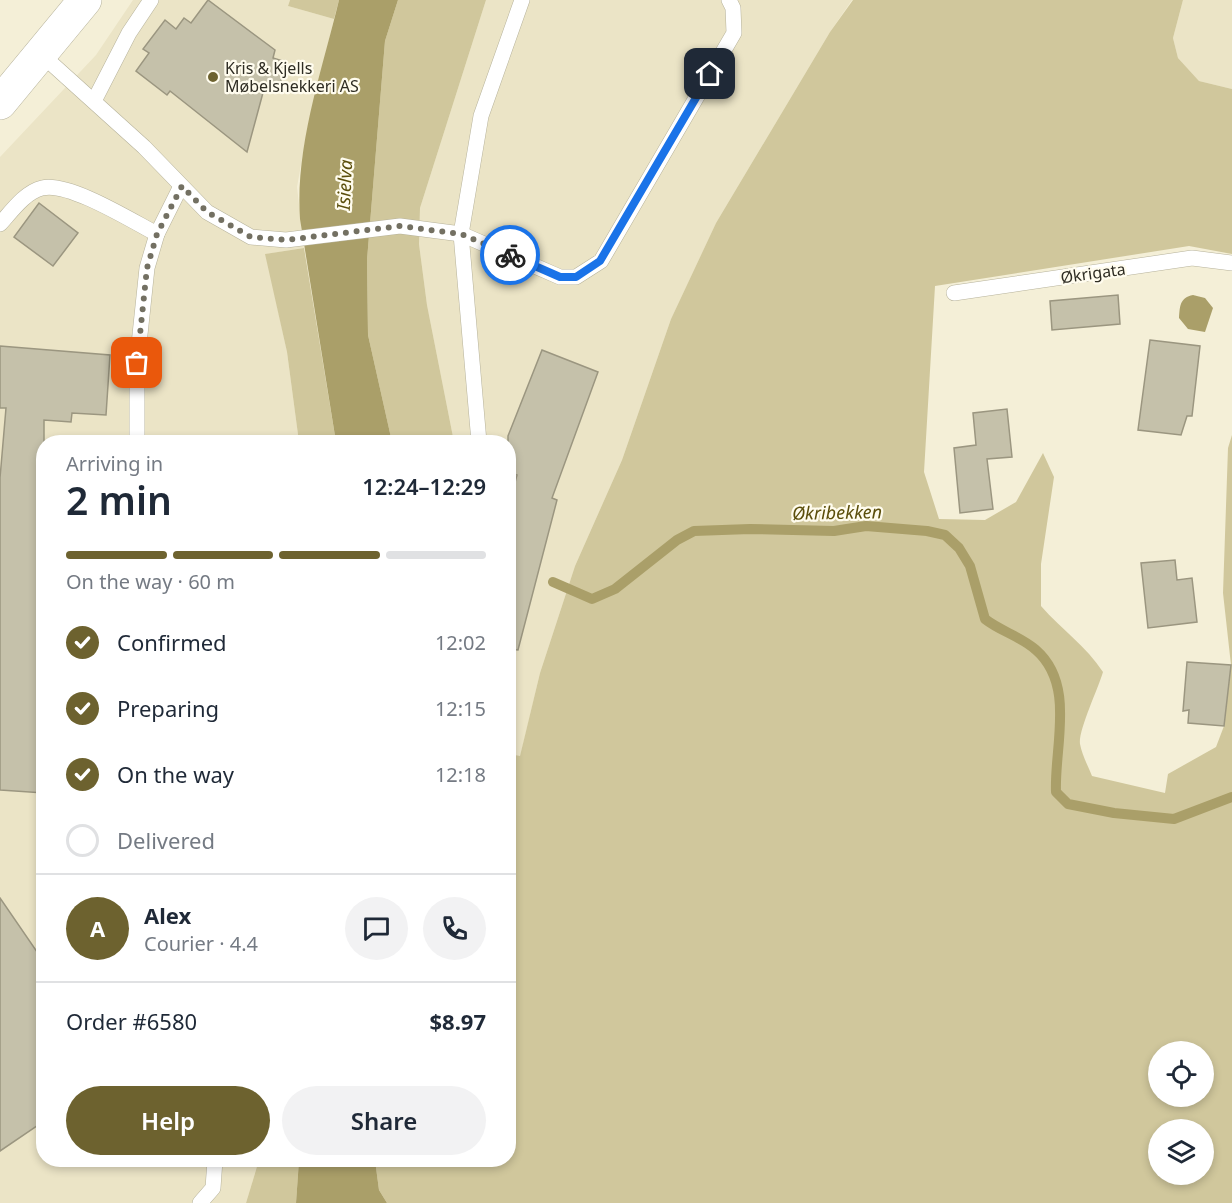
<!DOCTYPE html>
<html lang="en">
<head>
<meta charset="utf-8">
<style>
  body { margin:0; font-family:"Noto Sans",sans-serif; background:#f2f2f3; color:#1f2937; height:100vh; display:flex; flex-direction:column; font-size:22px; white-space:nowrap }
  * { box-sizing:border-box; margin:0 }
  p { font-size:20px; color:#747a83 }
  .icon { flex:none; width:33px; height:33px; fill:none; stroke:currentColor; stroke-width:2; stroke-linecap:round; stroke-linejoin:round }
  .map { position:relative; flex:1; overflow:hidden }
  .details { position:absolute; left:36px; top:435px; width:480px; height:732px; display:flex; flex-direction:column; background:#fff; border-radius:24px; box-shadow:0 3px 9px #0003 }
  .details>* { flex:none }
  .fabs { position:absolute; left:1148px; top:1041px; display:grid; gap:12px }
  .fabs a { display:grid; place-items:center; width:66px; height:66px; border-radius:50%; background:#fff; box-shadow:0 3px 9px #0003; font-size:30px }
  .pin { position:absolute; display:grid; place-items:center; width:51px; height:51px; color:#fff; margin:-26px; border-radius:12px; box-shadow:0 3px 9px #0006 }
  .courier { position:absolute; display:grid; place-items:center; width:60px; height:60px; margin:-30px; border:4px solid #1a73e8; border-radius:50%; background:#fff; color:#222; box-shadow:0 2px 8px #0007 }
  .head em { font-style:normal; font-weight:600 }
  .head div { display:flex; flex-direction:column-reverse }
  .head { display:flex; align-items:center; justify-content:space-between; height:102px; padding:0 30px }
  h1 { font-size:39px; font-weight:600; line-height:45px }
  .bar { display:grid; grid-template-columns:repeat(4,1fr); gap:9px 6px; align-content:center; height:72px; padding:0 30px }
  .bar i { height:8px; border-radius:4px; background:#e0e1e3 }
  .bar .current { background:#6d622f }
  .bar p { grid-column:span 4 }
  .line { display:flex; align-items:center; gap:15px; padding:0 30px; border-top:2px solid #e0e1e3 }
  .line div { flex:1 }
  .round { display:grid; place-items:center; flex:none; width:63px; height:63px; border-radius:32px; background:#f2f2f3 }
  ol { padding:0 30px; list-style:none }
  li { display:flex; align-items:center; gap:18px; height:66px }
  li p { margin-inline-start:auto }
  li .icon { padding:6px; border-radius:50%; background:#6d622f; color:#fff; stroke-width:4 }
  li:last-child { color:#747a83 }
  li i { width:33px; height:33px; border:3px solid #e0e1e3; border-radius:50% }
  .button { display:flex; gap:12px; margin-top:auto; padding:12px 30px }
  .button a { flex:1; height:69px; border-radius:36px; background:#6d622f; color:#fff; font-size:24px; font-weight:600; line-height:69px; text-align:center }
  .button a+a { background:#f2f2f3; color:#1f2937 }
  .map>svg:first-child { display:block }
  .built { fill:#ebe4c6 }
  .green { fill:#d0c79c; fill-rule:evenodd }
  .water { fill:#aa9f69 }
  .lines { fill:none; stroke-linecap:round; stroke-linejoin:round }
  .stream { stroke:#aa9f69; stroke-width:10 }
  .building { fill:#c5c1aa; stroke:#9b9680; stroke-width:1.5 }
  .lane-casing { stroke:#b6b29b; stroke-width:16 }
  .primary-casing { stroke:#b6b29b; stroke-width:34 }
  .lane { stroke:#fff; stroke-width:15 }
  .primary { stroke:#fff; stroke-width:33 }
  .done { stroke:#737062; stroke-width:6; stroke-dasharray:0 10.8 }
  .route { stroke:#1a73e8; stroke-width:8 }
  .poi-dot { fill:#6d622f; stroke:#fffcee; stroke-width:2 }
  .labels { text-anchor:middle; stroke-width:4.5; stroke-linejoin:round; paint-order:stroke }
  .poi-label { font-size:16px; fill:#2e2c23; stroke:#fffcee; text-anchor:start }
  .street-label { font-size:16px; fill:#2e2c23; stroke:#fffcee }
  .water-label { font-size:18px; font-style:italic; fill:#5b4e0b; stroke:#fffcee }
</style>
</head>
<body>
<div class="map">
<svg width="1232" height="1203" viewBox="0 0 1232 1203">
  <rect width="100%" height="100%" fill="#f4efd7"/>
  <g class="built">
    <path d="M 133,0 L 290,0 L 288,6 L 334,19 L 308,126 L 297,187 L 304,248 L 266,254 L 287,352 L 299,442 L 44,442 L 44,1160 L 259,1160 L 246,1203 L 0,1203 L 0,157 L 96,55 Z"/>
    <path d="M 486,0 L 852,0 L 830,32 L 716,223 L 671,319 L 622,460 L 575,566 L 540,673 L 520,757 L 508,754 L 508,442 L 454,442 L 427,305 L 419,244 L 420,208 Z"/>
    <path d="M 1183,0 L 1232,0 L 1232,89 L 1199,81 L 1178,58 L 1173,38 Z"/>
  </g>
  <g class="green">
    <path d="M 290,0 L 339,0 L 334,19 L 288,6 Z"/>
    <path d="M 398,0 L 486,0 L 420,208 L 419,244 L 427,305 L 454,442 L 392,442 L 368,335 L 367,260 L 385,41 Z"/>
    <path d="M 853,0 L 1183,0 L 1173,38 L 1178,58 L 1199,81 L 1232,89 L 1232,254 L 1189,246 L 935,286 L 924,472 L 939,519 L 985,520 L 1016,502 L 1043,453 L 1054,477 L 1041,564 L 1041,606 C 1062,630 1086,646 1103,672 C 1098,689 1078,731 1080,744 C 1082,755 1088,766 1092,776 L 1165,793 L 1168,774 L 1216,747 L 1224,726 L 1231,665 L 1223,593 L 1228,448 L 1232,435 L 1232,1203 L 387,1203 L 379,1190 L 375,1160 L 508,1160 L 509,754 L 520,756 L 540,673 L 575,566 L 622,460 L 671,319 L 716,223 L 830,32 ZM 1158,1052 L 1203,1052 L 1203,1096 L 1158,1096 ZM 1158,1130 L 1203,1130 L 1203,1174 L 1158,1174 Z"/>
    <path d="M 304,248 L 336,442 L 299,442 L 287,352 L 265,254 Z"/>
    <path d="M 259,1160 L 299,1160 L 296,1203 L 246,1203 Z"/>
  </g>
  <g class="water">
    <path d="M 339,0 L 398,0 L 385,41 L 367,260 L 368,335 L 392,442 L 336,442 L 300,219 C 295,146 322,71 339,0 Z"/>
    <path d="M 1193,295 L 1205,298 L 1213,308 L 1205,332 L 1188,329 L 1179,318 C 1180,305 1180,298 1193,295 Z"/>
    <path d="M 299,1160 L 375,1160 L 379,1190 L 387,1203 L 296,1203 Z"/>
  </g>
  <g class="lines">
    <path class="stream" d="M 553,582 L 592,599 L 615,589 L 677,540 L 694,531 L 750,529 L 834,531 L 866,526 L 927,531 L 945,535 L 959,548 L 970,566 L 985,619 C 1000,631 1022,637 1036,650 C 1076,685 1054,747 1056,792 L 1068,804 L 1114,813 L 1174,819 L 1232,797"/>
  </g>
  <g class="building">
    <path d="M 208,0 L 275,50 L 273,58 L 286,62 L 278,92 L 264,89 L 247,152 L 170,91 L 167,95 L 136,71 L 149,53 L 143,49 L 165,20 L 176,29 L 184,18 L 191,23 Z"/>
    <path d="M 39,203 L 78,233 L 53,266 L 14,237 Z"/>
    <path d="M 1118,295 L 1120,324 L 1052,330 L 1050,301 Z"/>
    <path d="M 1150,340 L 1200,346 L 1192,416 L 1187,416 L 1181,435 L 1138,430 Z"/>
    <path d="M 0,346 L 110,355 L 106,415 L 72,413 L 71,422 L 44,420 L 44,793 L 0,790 L 0,478 L 6,408 L 0,408 Z"/>
    <path d="M 542,350 L 598,372 L 552,498 L 557,500 L 518,650 L 508,649 L 508,508 L 517,475 L 508,472 L 508,436 Z"/>
    <path d="M 1007,409 L 1012,457 L 987,459 L 993,509 L 960,513 L 954,448 L 976,445 L 973,413 Z"/>
    <path d="M 1175,560 L 1177,580 L 1192,578 L 1197,622 L 1148,628 L 1141,563 Z"/>
    <path d="M 1187,662 L 1231,665 L 1224,726 L 1188,723 L 1189,710 L 1183,711 Z"/>
    <path d="M 0,898 L 44,962 L 44,1121 L 0,1151 Z"/>
  </g>
  <g class="lines">
    <defs>
      <g id="lane">
        <path d="M 41,54 L 144,147 L 207,212 L 251,237 L 286,240 L 400,226 L 461,234 L 560,277 L 576,277 L 601,261 L 734,33 L 733,8 L 729,0"/>
        <path d="M 94,101 L 129,33 L 151,0"/>
        <path d="M 0,224 C 11,212 25,192 42,188 C 68,181 132,221 157,234"/>
        <path d="M 954,293 L 1192,258 L 1232,263"/>
        <path d="M 137,442 L 137,363 L 147,268 L 157,234 L 181,186"/>
        <path d="M 479,442 L 461,234 L 481,116 L 522,0"/>
        <path d="M 200,1203 L 213,1188 L 215,1160"/>
      </g>
      <path id="primary" d="M 0,103 L 85,0"/>
    </defs>
    <use href="#lane" class="lane-casing"/>
    <use href="#primary" class="primary-casing"/>
    <use href="#lane" class="lane"/>
    <use href="#primary" class="primary"/>
  </g>
  <g class="lines">
    <path class="done" d="M 137,363 L 147,268 L 157,234 L 182,186 L 207,212 L 251,237 L 286,240 L 400,226 L 461,234 L 510,255"/>
    <path class="route" d="M 510,255 L 560,277 L 576,277 L 600,261 L 710,74"/>
  </g>
  <circle class="poi-dot" cx="213" cy="77" r="6"/>
  <g class="labels">
    <g class="poi-label">
      <text x="225" y="74">Kris &amp; Kjells<tspan x="225" dy="18">Møbelsnekkeri AS</tspan></text>
    </g>
    <g class="street-label">
      <text transform="translate(1093 273) rotate(-8)" y="6">Økrigata</text>
    </g>
    <g class="water-label">
      <text transform="translate(345 185) rotate(-87)" y="6">Isielva</text>
      <text transform="translate(837 513) rotate(-1)" y="6">Økribekken</text>
    </g>
  </g>
</svg>
<div class="fabs">
<a><svg class="icon" aria-label="locate" viewBox="0 0 24 24"><circle cx="12" cy="12" r="6"/><path d="M12 2v4M12 18v4M2 12h4M18 12h4"/></svg></a>
<a><svg class="icon" aria-label="layers" viewBox="0 0 24 24"><path d="M12 4l9 5-9 5-9-5zM3 14l9 5 9-5"/></svg></a>
</div>
<div class="pin" style="left:137px;top:363px;background:#ea580c"><svg class="icon" aria-label="bag" viewBox="0 0 24 24"><path d="M5 8h14l-1 12H6zM9 8a3 3 0 0 1 6 0"/></svg></div>
<div class="pin" style="left:710px;top:74px;background:#1f2937"><svg class="icon" aria-label="home" viewBox="0 0 24 24"><path d="M3 11l9-7 9 7M6 9v11h12V9"/></svg></div>
<div class="courier" style="left:510px;top:255px"><svg class="icon" aria-label="bike" viewBox="0 0 24 24"><circle cx="6" cy="16" r="4"/><circle cx="18" cy="16" r="4"/><path d="M6 16l4-8h5l3 8M10 8l3 8H6M13 5h3"/></svg></div>
<section class="details">
<div class="head"><div><h1>2 min</h1><p>Arriving in</p></div><em>12:24–12:29</em></div>
<div class="bar"><i class="current"></i><i class="current"></i><i class="current"></i><i></i><p>On the way · 60 m</p></div>
<ol>
<li><svg class="icon" aria-label="check" viewBox="0 0 24 24"><path d="M5 12l5 5 9-10"/></svg>Confirmed<p>12:02</p></li>
<li><svg class="icon" aria-label="check" viewBox="0 0 24 24"><path d="M5 12l5 5 9-10"/></svg>Preparing<p>12:15</p></li>
<li><svg class="icon" aria-label="check" viewBox="0 0 24 24"><path d="M5 12l5 5 9-10"/></svg>On the way<p>12:18</p></li>
<li><i></i>Delivered</li>
</ol>
<div class="line" style="height:108px"><b class="round" style="background:#6d622f;color:#fff">A</b><div><b>Alex</b><p>Courier · 4.4</p></div><a class="round"><svg class="icon" aria-label="chat" viewBox="0 0 24 24"><path d="M4 5h16v11H9l-5 4z"/></svg></a><a class="round"><svg class="icon" aria-label="phone" viewBox="0 0 24 24"><path d="M5 4h4l2 5-3 2q2 4 5 5l2-3 5 2v4C11 20 4 13 5 4z"/></svg></a></div>
<div class="line" style="height:78px"><div>Order #6580</div><b>$8.97</b></div>
<div class="button"><a>Help</a><a>Share</a></div>
</section>
</div>
</body>
</html>
